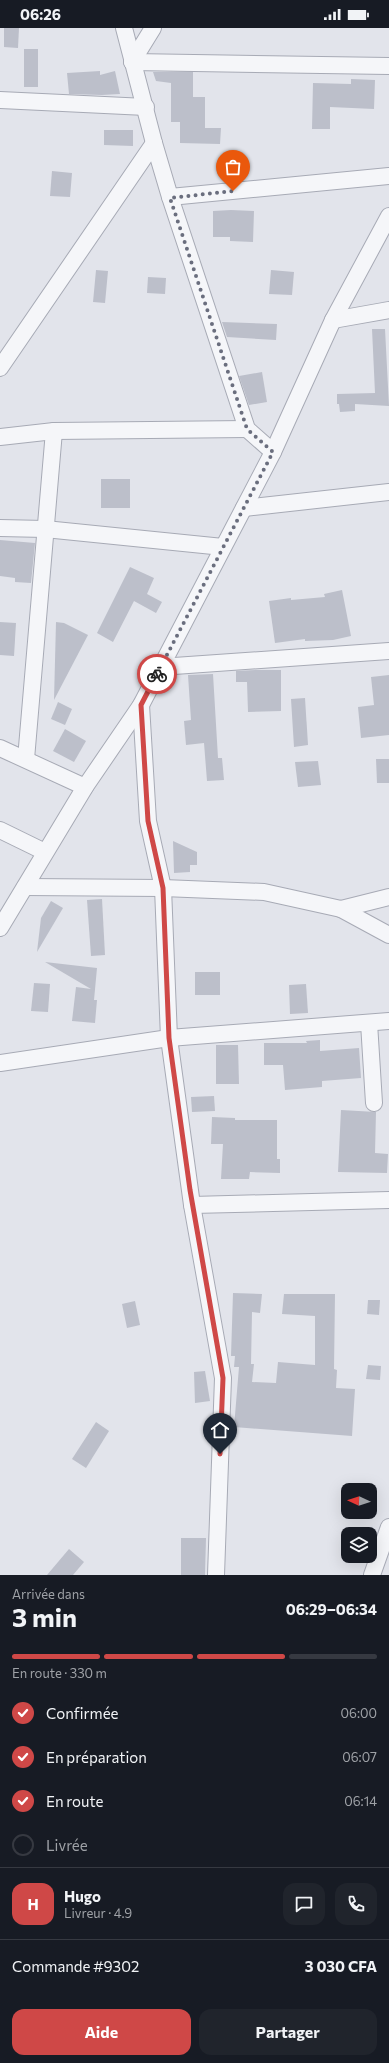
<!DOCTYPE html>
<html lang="fr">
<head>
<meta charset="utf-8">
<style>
  body { margin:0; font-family:Commissioner,sans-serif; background:#20242c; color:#f1f3f6; height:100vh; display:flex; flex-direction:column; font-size:15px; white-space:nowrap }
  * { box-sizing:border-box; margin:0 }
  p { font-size:13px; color:#9ea1a6 }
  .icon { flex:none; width:22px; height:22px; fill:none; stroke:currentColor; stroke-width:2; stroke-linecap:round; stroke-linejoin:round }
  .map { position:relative; height:1547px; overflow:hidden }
  .sheet { display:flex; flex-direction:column; background:#171b24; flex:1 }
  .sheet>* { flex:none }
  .needle { width:26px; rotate:273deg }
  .tools { position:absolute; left:341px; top:1455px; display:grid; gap:8px }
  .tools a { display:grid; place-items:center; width:36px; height:36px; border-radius:8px; background:#171b24; box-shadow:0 4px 16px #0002; font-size:20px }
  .pin { position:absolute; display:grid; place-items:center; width:34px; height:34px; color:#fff; margin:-41px -17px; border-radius:50% 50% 50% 0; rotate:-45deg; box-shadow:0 0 4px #0007 }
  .pin .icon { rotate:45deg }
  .courier { position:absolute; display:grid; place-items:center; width:40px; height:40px; margin:-20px; border:3px solid #cf4847; border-radius:50%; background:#fff; color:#222; box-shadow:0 1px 5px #0007 }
  .overview em { font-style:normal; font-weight:700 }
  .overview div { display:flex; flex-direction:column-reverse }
  .overview { display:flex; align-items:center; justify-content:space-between; height:68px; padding:0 12px }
  h1 { font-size:26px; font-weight:700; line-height:30px }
  .bar { display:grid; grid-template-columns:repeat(4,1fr); gap:6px 4px; align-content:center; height:48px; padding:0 12px }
  .bar i { height:5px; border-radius:3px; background:#363941 }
  .bar .selected { background:#cf4847 }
  .bar p { grid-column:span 4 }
  .line { display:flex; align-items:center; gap:10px; padding:0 12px; border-top:1px solid #363941 }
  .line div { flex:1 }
  .round { display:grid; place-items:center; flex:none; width:42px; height:42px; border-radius:12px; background:#20242c }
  ol { padding:0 12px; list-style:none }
  li { display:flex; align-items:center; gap:12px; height:44px }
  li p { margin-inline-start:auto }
  li .icon { padding:4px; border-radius:50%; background:#cf4847; color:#fff; stroke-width:4 }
  li:last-child { color:#9ea1a6 }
  li i { width:22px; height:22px; border:2px solid #363941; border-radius:50% }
  .cta { display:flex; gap:8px; margin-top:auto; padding:8px 12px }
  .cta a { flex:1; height:46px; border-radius:12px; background:#cf4847; color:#fff; font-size:16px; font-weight:700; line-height:46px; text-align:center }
  .cta a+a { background:#20242c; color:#f1f3f6 }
  .status { display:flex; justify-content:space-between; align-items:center; height:28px; padding:0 20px; background:#171b24; direction:ltr }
  .status svg { height:11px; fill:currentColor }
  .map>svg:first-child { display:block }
  .building { fill:#bcbfca }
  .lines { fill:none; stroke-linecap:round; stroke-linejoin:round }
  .minor-casing { stroke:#a7aab5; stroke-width:18 }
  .minor { stroke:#f5f6f9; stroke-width:16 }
  .done { stroke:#6a6e7e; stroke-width:4; stroke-dasharray:0 7.2 }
  .route { stroke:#cf4847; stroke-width:5 }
</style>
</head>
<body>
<div class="status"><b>06:26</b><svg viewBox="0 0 49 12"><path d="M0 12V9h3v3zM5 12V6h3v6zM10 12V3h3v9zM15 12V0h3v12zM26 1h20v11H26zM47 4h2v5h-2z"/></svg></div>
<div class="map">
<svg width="389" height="1547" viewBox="0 0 389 1547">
  <rect width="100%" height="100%" fill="#e2e4eb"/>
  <g class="building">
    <path d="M 4,0 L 19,0 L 18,20 L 4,19 Z"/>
    <rect x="24" y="21" width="14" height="38"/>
    <path d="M 100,43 L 100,47 L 115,43 L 120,66 L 102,67 L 69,66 L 67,45 Z"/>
    <path d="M 153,44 L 193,44 L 193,69 L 205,69 L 205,100 L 221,100 L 220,116 L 180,115 L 180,94 L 171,94 L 171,55 L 156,53 Z"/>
    <path d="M 351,51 L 375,52 L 374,81 L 330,79 L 330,101 L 312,101 L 313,55 L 351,56 Z"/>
    <path d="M 104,102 L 133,102 L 133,118 L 104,117 Z"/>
    <path d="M 52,143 L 72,145 L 70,169 L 50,168 Z"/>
    <path d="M 231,182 L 254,183 L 253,214 L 230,213 L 230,209 L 213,209 L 213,183 Z"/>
    <path d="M 96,242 L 108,243 L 105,275 L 93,274 Z"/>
    <path d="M 271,242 L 294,244 L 292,267 L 269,266 Z"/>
    <path d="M 148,249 L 166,250 L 165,266 L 147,265 Z"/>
    <path d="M 222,294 L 277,296 L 276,312 L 227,309 Z"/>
    <path d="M 372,301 L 385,301 L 389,378 L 355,376 L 355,383 L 340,384 L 339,376 L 337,376 L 337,366 L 375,365 Z"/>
    <path d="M 262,344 L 267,374 L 249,377 L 239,348 Z"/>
    <rect x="101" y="451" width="29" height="29"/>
    <path d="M 0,512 L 35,515 L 31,555 L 15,554 L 15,550 L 0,548 Z"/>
    <path d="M 130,539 L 154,550 L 147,566 L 162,574 L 156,585 L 134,573 L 113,614 L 97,605 Z"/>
    <path d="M 342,562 L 351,608 L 333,612 L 305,613 L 305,611 L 275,615 L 269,573 L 291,570 L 291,572 L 325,569 L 324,566 Z"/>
    <path d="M 0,594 L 16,595 L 14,628 L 0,627 Z"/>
    <path d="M 56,594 L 64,595 L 88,607 L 54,672 Z"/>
    <path d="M 255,642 L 281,642 L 281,683 L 248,684 L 247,654 L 236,654 L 236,643 Z"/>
    <path d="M 213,646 L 218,730 L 222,730 L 224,752 L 207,753 L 204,715 L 186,717 L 184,693 L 191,692 L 188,647 Z"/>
    <path d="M 389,647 L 389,707 L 361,710 L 358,679 L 374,677 L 371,649 Z"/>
    <path d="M 305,670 L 308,717 L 294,719 L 291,671 Z"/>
    <path d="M 58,674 L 72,681 L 65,697 L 51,691 Z"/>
    <path d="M 65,701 L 86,713 L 74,734 L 53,723 Z"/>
    <path d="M 376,731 L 389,731 L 389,755 L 377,755 Z"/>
    <path d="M 318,733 L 321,757 L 298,759 L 295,734 Z"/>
    <path d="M 173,813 L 197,824 L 197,837 L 190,837 L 190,844 L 174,845 Z"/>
    <path d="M 102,871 L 105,927 L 91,928 L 87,872 Z"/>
    <path d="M 51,873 L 63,880 L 37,924 L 41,890 Z"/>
    <path d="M 45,934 L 97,940 L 94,972 L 97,972 L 95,995 L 72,993 L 76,959 L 91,961 Z"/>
    <rect x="195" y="944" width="25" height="23"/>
    <path d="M 34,955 L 50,956 L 48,984 L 31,983 Z"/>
    <path d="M 306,956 L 308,985 L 290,986 L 289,957 Z"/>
    <path d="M 320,1012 L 320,1023 L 359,1020 L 361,1050 L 322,1053 L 322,1059 L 285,1062 L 283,1037 L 264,1037 L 264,1015 L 307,1015 L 306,1013 Z"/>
    <path d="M 216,1017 L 238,1017 L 239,1056 L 216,1056 Z"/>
    <path d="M 214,1068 L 215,1083 L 192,1084 L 191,1069 Z"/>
    <path d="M 341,1082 L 376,1084 L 375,1125 L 388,1126 L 387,1145 L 338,1144 Z"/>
    <path d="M 212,1089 L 235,1090 L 235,1092 L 277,1092 L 277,1131 L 280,1131 L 280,1145 L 250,1144 L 249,1151 L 221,1151 L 223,1116 L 211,1116 Z"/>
    <path d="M 233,1265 L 262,1266 L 260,1285 L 252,1284 L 251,1336 L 254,1336 L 252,1354 L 276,1355 L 278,1334 L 315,1337 L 315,1288 L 282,1286 L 284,1266 L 335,1266 L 334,1341 L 337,1342 L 336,1360 L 355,1361 L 352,1408 L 234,1399 L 239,1339 L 234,1339 L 235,1328 L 231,1328 Z"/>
    <path d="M 368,1272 L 380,1272 L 379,1287 L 367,1286 Z"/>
    <path d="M 135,1273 L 140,1297 L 127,1300 L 122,1276 Z"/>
    <path d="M 368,1337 L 381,1338 L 380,1352 L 366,1351 Z"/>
    <path d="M 205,1343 L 210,1373 L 195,1375 L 194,1344 Z"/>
    <path d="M 96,1394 L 109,1403 L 86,1440 L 72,1431 Z"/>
    <path d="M 181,1510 L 206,1510 L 205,1547 L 181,1547 Z"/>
    <path d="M 69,1521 L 84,1534 L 73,1547 L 47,1547 Z"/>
  </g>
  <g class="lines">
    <defs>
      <g id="minor">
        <path d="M 124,0 L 154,115 L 170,169 L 247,401 L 273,424"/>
        <path d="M 132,34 L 389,38"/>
        <path d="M 132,34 L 153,0"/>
        <path d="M 0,72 L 146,79"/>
        <path d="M 170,169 L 389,148"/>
        <path d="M 333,292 L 389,282"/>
        <path d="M 0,340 L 154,115"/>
        <path d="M 0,409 L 54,403 L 247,401"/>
        <path d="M 244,480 L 389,464"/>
        <path d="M 0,500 L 45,501 L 223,519"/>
        <path d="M 160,639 L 389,623"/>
        <path d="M 141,677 L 148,793 L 163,860 L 169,1010 L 192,1177 L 223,1350 L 216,1547"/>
        <path d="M 0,720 L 85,759"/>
        <path d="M 26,731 L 54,403"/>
        <path d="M 0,802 L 45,824"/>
        <path d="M 25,859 L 163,860 L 264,864 L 341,881 L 389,869"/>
        <path d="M 341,881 L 389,907"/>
        <path d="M 0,900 L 85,759 L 141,677 L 273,424 L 333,292 L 389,188"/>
        <path d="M 369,995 L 374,1075"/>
        <path d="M 0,1035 L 169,1010 L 389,993"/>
        <path d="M 192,1177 L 389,1172"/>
        <path d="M 372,1547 L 389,1499"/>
      </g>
    </defs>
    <use href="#minor" class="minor-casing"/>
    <use href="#minor" class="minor"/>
  </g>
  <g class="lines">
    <path class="done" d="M 157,646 L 273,424 L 247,401 L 170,170 L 233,163"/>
    <path class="route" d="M 157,646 L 141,677 L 148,793 L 163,860 L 169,1010 L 190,1162 L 223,1350 L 220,1426"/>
  </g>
</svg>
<div class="tools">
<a><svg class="needle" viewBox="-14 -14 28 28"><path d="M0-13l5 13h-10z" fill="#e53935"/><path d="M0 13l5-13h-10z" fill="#9ea1a6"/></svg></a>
<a><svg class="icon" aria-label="layers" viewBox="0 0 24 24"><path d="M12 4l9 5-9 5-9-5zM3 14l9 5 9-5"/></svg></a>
</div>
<div class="pin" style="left:233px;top:163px;background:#ea580c"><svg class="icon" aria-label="bag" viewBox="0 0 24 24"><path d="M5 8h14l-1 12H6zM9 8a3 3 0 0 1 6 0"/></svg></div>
<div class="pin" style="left:220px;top:1426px;background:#1f2937"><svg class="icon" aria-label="home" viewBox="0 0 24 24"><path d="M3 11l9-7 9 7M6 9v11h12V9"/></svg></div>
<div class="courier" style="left:157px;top:646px"><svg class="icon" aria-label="bike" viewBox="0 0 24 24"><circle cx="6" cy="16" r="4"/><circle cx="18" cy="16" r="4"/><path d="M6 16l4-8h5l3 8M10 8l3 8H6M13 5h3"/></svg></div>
</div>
<section class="sheet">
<div class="overview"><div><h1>3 min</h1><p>Arrivée dans</p></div><em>06:29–06:34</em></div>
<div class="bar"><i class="selected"></i><i class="selected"></i><i class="selected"></i><i></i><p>En route · 330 m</p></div>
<ol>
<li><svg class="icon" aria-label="check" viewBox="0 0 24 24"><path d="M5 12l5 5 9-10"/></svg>Confirmée<p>06:00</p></li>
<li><svg class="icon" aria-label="check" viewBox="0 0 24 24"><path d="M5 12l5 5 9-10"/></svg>En préparation<p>06:07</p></li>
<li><svg class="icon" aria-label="check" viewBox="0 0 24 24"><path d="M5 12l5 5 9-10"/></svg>En route<p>06:14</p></li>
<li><i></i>Livrée</li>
</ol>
<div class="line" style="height:72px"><b class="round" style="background:#cf4847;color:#fff">H</b><div><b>Hugo</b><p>Livreur · 4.9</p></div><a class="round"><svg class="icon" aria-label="chat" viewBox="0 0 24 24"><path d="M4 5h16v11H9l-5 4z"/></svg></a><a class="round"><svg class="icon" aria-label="phone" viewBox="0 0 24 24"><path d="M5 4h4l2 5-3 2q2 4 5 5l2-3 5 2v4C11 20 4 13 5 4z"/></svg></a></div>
<div class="line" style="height:52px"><div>Commande #9302</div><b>3 030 CFA</b></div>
<div class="cta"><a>Aide</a><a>Partager</a></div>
</section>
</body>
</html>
